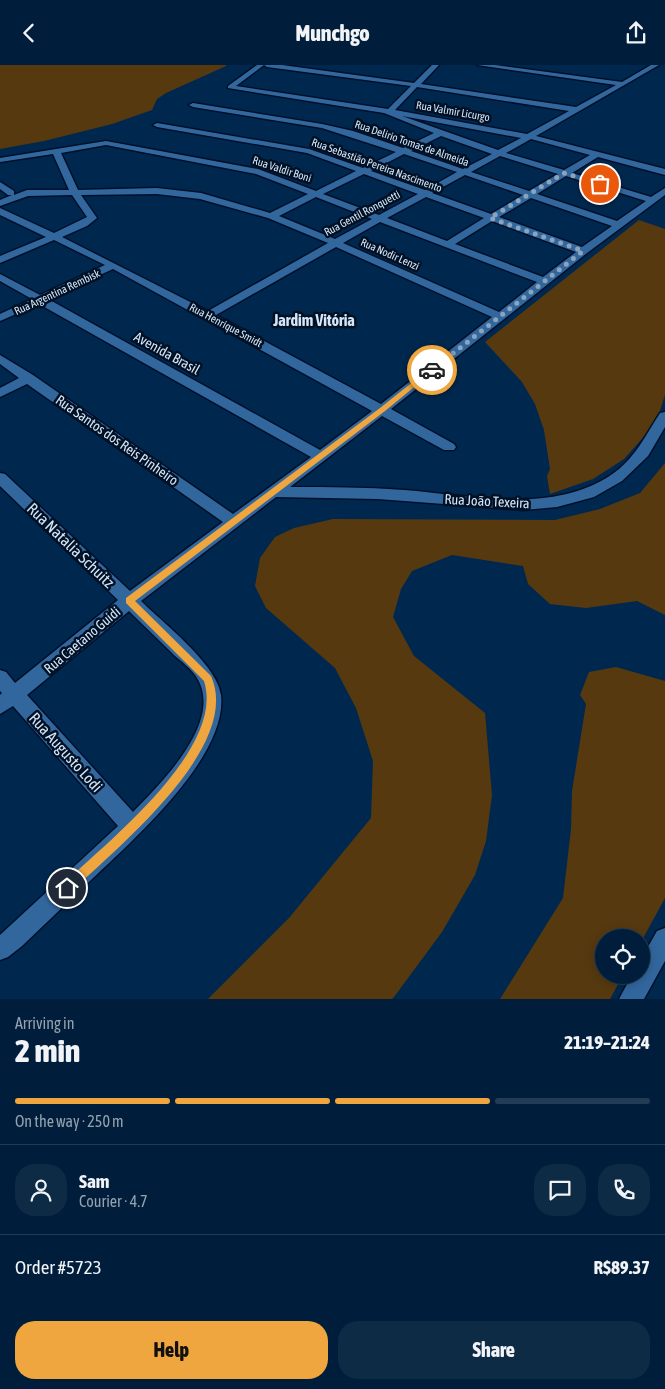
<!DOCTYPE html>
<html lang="en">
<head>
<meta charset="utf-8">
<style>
  body { margin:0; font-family:"Asap Condensed",sans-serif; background:#0e2b46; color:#f1f3f6; height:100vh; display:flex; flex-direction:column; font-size:19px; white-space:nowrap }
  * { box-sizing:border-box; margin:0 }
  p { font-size:16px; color:#95a2af }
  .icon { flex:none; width:28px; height:28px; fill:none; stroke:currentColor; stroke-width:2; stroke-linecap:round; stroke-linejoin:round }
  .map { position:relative; height:934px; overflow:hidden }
  .panel { display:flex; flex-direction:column; background:#001e3b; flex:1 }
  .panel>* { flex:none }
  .buttons { position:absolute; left:595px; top:864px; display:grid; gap:10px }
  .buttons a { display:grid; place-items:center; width:55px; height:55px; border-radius:50%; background:#001e3b; box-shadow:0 2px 12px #0003,0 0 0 1px #223c55; font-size:25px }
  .pin { position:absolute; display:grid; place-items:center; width:42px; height:42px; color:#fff; margin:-21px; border:2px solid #fff; border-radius:50%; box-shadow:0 1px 5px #0007 }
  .courier { position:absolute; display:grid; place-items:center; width:50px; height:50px; margin:-25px; border:4px solid #f0a63e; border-radius:50%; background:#fff; color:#222; box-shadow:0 1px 6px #0007 }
  .overview em { font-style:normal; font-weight:800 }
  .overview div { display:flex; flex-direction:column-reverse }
  .overview { display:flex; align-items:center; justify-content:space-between; height:85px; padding:0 15px }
  h1 { font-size:32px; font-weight:800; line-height:38px }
  .bar { display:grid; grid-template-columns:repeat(4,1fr); gap:8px 5px; align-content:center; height:60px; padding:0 15px }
  .bar i { height:6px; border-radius:4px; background:#223c55 }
  .bar .current { background:#f0a63e }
  .bar p { grid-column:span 4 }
  .line { display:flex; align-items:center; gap:12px; padding:0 15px; border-top:1px solid #223c55 }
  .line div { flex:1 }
  .round { display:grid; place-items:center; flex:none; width:52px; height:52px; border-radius:20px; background:#0e2b46 }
  .button { display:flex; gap:10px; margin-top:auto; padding:10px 15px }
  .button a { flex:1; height:58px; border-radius:20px; background:#f0a63e; color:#111; font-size:20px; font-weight:800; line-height:58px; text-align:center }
  .button a+a { background:#0e2b46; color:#f1f3f6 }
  header { display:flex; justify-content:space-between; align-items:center; height:65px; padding:0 15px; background:#001e3b; font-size:22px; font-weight:800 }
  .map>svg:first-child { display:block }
  .green { fill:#56390f }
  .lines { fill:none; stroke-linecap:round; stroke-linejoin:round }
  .minor-casing { stroke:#00102a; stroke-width:3 }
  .tertiary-casing { stroke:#00102a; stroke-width:3 }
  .minor { fill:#32679e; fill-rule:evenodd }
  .tertiary { fill:#32679e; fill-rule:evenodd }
  .route { fill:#f0a63e }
  .done { stroke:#8aa4bd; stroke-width:5; stroke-dasharray:0 9 }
  .labels { text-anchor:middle; stroke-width:5; stroke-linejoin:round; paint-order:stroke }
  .far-street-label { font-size:11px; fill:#d5e6f8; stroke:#001126 }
  .street-label { font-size:14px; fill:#d5e6f8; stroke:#001126 }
  .far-district-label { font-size:16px; font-weight:bold; fill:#d5e6f8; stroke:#001126 }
  .near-street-label { font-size:16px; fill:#d5e6f8; stroke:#001126 }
</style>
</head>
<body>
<header><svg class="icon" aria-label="back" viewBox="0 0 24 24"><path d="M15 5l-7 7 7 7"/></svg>Munchgo<svg class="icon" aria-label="share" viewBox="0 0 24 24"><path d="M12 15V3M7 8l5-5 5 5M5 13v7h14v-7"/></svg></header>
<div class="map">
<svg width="665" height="934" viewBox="0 0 665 934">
  <rect width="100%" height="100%" fill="#00284f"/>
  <g class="green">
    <path d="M 0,0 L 226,0 L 226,1 L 166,28 L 157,34 L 152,45 L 112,59 L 44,76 L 0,84 Z"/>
    <path d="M 639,155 L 665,164 L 665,330 L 656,358 L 624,394 L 593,414 L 550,429 L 547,411 L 550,404 L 544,365 L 535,339 L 522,317 L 485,277 Z"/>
    <path d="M 665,398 L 665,550 L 637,536 L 586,543 L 550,539 L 528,519 L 523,501 L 452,490 L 412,506 L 401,524 L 393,552 L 414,591 L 485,648 L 492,730 L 486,776 L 475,810 L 442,867 L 394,932 L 392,934 L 208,934 L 289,853 L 371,753 L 373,696 L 356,643 L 335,603 L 266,543 L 255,521 L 260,493 L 275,472 L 294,463 L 333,454 L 555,455 L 600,444 L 640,428 Z"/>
    <path d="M 616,602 L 665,616 L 665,833 L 641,877 L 641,872 L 604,872 L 604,910 L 623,910 L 610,934 L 500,934 L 563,833 L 571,764 L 572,726 L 586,639 L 580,630 L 589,607 Z"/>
  </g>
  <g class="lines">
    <defs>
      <path id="minor" d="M 257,0 L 282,0 L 414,18 L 432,0 L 439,0 L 421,19 L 576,42 L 616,20 L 477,0 L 495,0 L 622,17 L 651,0 L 659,0 L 536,71 L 665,104 L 665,110 L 598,92 L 572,108 L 651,132 L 665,123 L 665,130 L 587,188 L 391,344 L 454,379 L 456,382 L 454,385 L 444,385 L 382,351 L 290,422 C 328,422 366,422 404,425 C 471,430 551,450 611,410 C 634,395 646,370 660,348 L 665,347 L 665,362 L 648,391 L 622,416 L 594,432 L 557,442 L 524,445 L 378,434 L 276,432 L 141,536 C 163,558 217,599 221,630 C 228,692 132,776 91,815 C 68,837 45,859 22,881 L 8,892 L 0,895 L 0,870 L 118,761 L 13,641 L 0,649 L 0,630 L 2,628 L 0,626 L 0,605 L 6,607 L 15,618 L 118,535 L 0,421 L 0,408 L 5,409 L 130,526 L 223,457 L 27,319 L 0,332 L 0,323 L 19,313 L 0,299 L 0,290 L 33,310 L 233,449 L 311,392 L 39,239 L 0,256 L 0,249 L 32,234 L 0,216 L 0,209 L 40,230 L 105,200 L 54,175 L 0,198 L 0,191 L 46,172 L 0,150 L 0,143 L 54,168 L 87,152 L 72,130 L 28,131 L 0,141 L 0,135 L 12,130 L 8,130 L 0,124 L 0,117 L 14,126 L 14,130 L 27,125 L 69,125 L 53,89 L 0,97 L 0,93 L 106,76 L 258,104 L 316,126 L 356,106 L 307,88 L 157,62 L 153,60 L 157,58 L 309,84 L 363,103 L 396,87 L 322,63 L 193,42 L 189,40 L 193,38 L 322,59 L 353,66 L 403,83 L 434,68 L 384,48 L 228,23 L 228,21 ZM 264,0 L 267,2 L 411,21 L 388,44 L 236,21 ZM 417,22 L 569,46 L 527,69 L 395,45 ZM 402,51 L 521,73 L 498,85 ZM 441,71 L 492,89 L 463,104 L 411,86 ZM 531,74 L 590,90 L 564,105 L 506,88 ZM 106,80 L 256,109 L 308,129 L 270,148 L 201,128 L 157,123 L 78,125 L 61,88 ZM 404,89 L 457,107 L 425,125 L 371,106 ZM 500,91 L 558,109 L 529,126 L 471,107 ZM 364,109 L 418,129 L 379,150 L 323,129 ZM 465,110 L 523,130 L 491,149 L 432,128 ZM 566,111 L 646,136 L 617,156 L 537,129 ZM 157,129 L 200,134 L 268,153 L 328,178 L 208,246 L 62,172 L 87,161 L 97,153 L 81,130 ZM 316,132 L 372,154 L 335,174 L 279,151 ZM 426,132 L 484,153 L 447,176 L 387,153 ZM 531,133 L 612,161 L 582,182 L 499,152 ZM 492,156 L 576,187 L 543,212 L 455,179 ZM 380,157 L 537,217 L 499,247 L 343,178 ZM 336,182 L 492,252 L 381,339 L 216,250 ZM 113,204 L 372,346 L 320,385 L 48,234 ZM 129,546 C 144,561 160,576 175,591 C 182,597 190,603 195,610 C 227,654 161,718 133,747 L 27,630 Z"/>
      <path id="tertiary" d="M 665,863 L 665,896 L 644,934 L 619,934 L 632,910 L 641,910 L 641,894 L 657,866 Z"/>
    </defs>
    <use href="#minor" class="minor-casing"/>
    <use href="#tertiary" class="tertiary-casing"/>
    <use href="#minor" class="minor"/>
    <use href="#tertiary" class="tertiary"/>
  </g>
  <path class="route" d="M 429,304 L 435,305 L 385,346 L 135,536 L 211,611 C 243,682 116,783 71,827 L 67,829 L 63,827 L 61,823 L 63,819 C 107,777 226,684 204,616 L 126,538 L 126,533 L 380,343 Z"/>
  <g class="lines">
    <path class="done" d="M 432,305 L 583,186 L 490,153 L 564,108 L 600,119"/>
  </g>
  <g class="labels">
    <g class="far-street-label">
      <text transform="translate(453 46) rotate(10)" y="4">Rua Valmir Licurgo</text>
      <text transform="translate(412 78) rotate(19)" y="4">Rua Delirio Tomas de Almeida</text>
      <text transform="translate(377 100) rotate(20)" y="4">Rua Sebastião Pereira Nascimento</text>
      <text transform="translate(282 104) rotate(18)" y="4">Rua Valdir Boni</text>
      <text transform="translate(362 148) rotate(-28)" y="4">Rua Gentil Ronquetti</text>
      <text transform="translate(390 189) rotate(24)" y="4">Rua Nodir Lenzi</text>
      <text transform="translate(57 227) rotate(-25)" y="4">Rua Argentina Rembisk</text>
      <text transform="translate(226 260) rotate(28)" y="4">Rua Henrique Smidt</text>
    </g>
    <g class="street-label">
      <text transform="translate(167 288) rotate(29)" y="5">Avenida Brasil</text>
      <text transform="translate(117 375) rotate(35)" y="5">Rua Santos dos Reis Pinheiro</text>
      <text transform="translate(487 436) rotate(3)" y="5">Rua João Texeira</text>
      <text transform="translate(82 575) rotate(-40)" y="5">Rua Caetano Guidi</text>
    </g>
    <g class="far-district-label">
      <text x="314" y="261">Jardim Vitória</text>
    </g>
    <g class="near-street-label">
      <text transform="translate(71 480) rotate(44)" y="6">Rua Natalia Schuitz</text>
      <text transform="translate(66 687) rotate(48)" y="6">Rua Augusto Lodi</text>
    </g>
  </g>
</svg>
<div class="buttons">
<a><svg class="icon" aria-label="locate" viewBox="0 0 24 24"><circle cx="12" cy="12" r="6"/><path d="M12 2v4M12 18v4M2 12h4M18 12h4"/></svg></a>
</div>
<div class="pin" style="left:600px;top:119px;background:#ea580c"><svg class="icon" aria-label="bag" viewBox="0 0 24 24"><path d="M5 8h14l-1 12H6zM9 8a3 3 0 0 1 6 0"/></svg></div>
<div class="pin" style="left:67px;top:823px;background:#1f2937"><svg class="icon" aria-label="home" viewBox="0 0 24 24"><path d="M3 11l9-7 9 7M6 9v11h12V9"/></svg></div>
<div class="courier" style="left:432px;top:305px"><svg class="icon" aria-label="car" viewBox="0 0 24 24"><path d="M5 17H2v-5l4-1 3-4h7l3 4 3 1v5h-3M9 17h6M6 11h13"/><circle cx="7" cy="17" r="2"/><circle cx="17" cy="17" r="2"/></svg></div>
</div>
<section class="panel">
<div class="overview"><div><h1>2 min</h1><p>Arriving in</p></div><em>21:19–21:24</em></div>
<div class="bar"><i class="current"></i><i class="current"></i><i class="current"></i><i></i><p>On the way · 250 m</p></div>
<div class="line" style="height:90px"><a class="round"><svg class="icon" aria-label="person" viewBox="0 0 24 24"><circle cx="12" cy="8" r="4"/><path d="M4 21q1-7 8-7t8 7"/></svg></a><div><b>Sam</b><p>Courier · 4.7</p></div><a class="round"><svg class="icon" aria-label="chat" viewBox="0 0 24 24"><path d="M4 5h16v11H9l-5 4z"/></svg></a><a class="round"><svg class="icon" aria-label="phone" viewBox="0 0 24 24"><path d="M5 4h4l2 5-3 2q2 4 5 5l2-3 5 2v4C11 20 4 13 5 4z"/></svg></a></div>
<div class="line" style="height:65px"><div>Order #5723</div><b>R$89.37</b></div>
<div class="button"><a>Help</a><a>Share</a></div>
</section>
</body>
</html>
